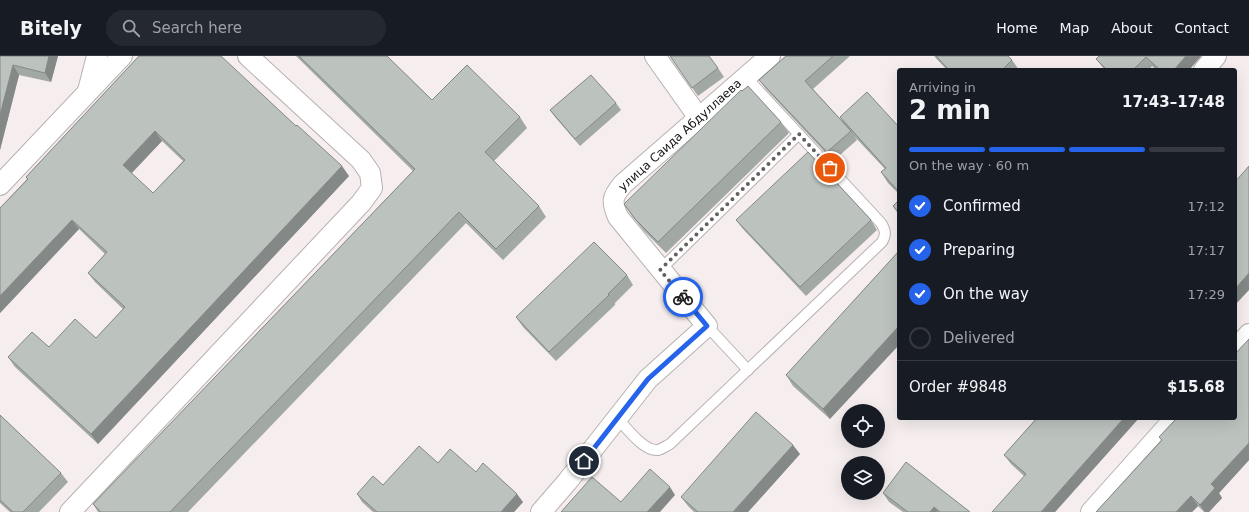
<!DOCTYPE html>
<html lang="en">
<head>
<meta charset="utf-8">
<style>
  body { margin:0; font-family:"DejaVu Sans",sans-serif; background:#242831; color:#f1f3f6; height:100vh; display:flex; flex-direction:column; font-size:15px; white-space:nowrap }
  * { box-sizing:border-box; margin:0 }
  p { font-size:13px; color:#9ea1a6 }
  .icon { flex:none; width:22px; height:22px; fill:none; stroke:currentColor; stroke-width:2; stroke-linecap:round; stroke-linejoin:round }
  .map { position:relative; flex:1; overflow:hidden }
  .side { position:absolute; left:897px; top:12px; width:340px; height:352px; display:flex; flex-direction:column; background:#171b24; border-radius:4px; box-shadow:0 4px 16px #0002 }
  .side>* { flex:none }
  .tools { position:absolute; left:841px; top:348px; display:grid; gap:8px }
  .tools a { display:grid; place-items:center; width:44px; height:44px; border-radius:50%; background:#171b24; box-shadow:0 4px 16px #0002; font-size:20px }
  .pin { position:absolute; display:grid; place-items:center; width:34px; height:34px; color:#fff; margin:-17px; border:2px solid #fff; border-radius:50%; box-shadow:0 1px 4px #0007 }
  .courier { position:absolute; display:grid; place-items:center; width:40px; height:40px; margin:-20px; border:3px solid #2563eb; border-radius:50%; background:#fff; color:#222; box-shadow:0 1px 5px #0007 }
  .overview em { font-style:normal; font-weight:800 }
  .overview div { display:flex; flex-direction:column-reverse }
  .overview { display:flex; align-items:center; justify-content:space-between; height:68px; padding:0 12px }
  h1 { font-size:26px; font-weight:800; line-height:30px }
  .bar { display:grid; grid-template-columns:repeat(4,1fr); gap:6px 4px; align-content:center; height:48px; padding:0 12px }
  .bar i { height:5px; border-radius:3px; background:#363941 }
  .bar .current { background:#2563eb }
  .bar p { grid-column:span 4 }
  .line { display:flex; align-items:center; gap:10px; padding:0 12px; border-top:1px solid #363941 }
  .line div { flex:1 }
  ol { padding:0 12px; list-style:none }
  li { display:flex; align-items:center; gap:12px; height:44px }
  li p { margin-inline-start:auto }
  li .icon { padding:4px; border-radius:50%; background:#2563eb; color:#fff; stroke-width:4 }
  li:last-child { color:#9ea1a6 }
  li i { width:22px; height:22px; border:2px solid #363941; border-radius:50% }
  header { display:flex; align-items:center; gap:24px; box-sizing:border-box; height:56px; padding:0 20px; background:#171b24; border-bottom:1px solid #363941 }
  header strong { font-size:19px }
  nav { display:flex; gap:22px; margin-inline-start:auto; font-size:14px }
  .search { width:280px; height:36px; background:#242831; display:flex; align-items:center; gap:10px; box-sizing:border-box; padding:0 14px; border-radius:22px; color:#9ea1a6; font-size:15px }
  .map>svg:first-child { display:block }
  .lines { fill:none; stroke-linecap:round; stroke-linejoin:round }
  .service-casing { stroke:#b8b1b1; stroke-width:12 }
  .minor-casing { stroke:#b8b1b1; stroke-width:22 }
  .service { stroke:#fff; stroke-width:10 }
  .minor { stroke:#fff; stroke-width:20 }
  .wall { fill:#a2a8a4; fill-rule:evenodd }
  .shaded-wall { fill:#848886 }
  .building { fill:#bcc3bf; stroke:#848886; fill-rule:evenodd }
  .done { stroke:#646060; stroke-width:4; stroke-dasharray:0 7.2 }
  .route { stroke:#2563eb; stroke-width:5 }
  .labels { text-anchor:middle; stroke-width:3; stroke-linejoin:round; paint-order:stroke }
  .street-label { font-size:12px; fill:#161314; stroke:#fff }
</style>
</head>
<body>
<header>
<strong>Bitely</strong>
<div class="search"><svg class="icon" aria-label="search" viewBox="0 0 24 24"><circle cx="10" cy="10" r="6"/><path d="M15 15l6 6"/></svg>Search here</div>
<nav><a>Home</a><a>Map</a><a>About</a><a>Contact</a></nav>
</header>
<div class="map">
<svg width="1249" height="456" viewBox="0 0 1249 456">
  <rect width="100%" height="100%" fill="#f6eeee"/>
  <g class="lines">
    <defs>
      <g id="service">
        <path d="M 660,214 L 799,78"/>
        <path d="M 707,270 L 748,314"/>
        <path d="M 617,362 C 627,372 644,396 658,394 C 662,393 666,390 670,388 L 882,186 C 886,179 886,175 881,167 L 746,21"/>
      </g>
      <g id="minor">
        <path d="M 655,0 L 699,62"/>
        <path d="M 1204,14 L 1216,0"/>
        <path d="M 88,35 L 97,0"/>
        <path d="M 0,129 L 122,0"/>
        <path d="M 1235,294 L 1249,278"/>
        <path d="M 70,456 L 361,147 L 372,132 L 370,117 L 361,104 L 248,0"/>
        <path d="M 541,456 L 567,426 L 648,323 L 707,270 L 618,161 C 611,145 612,141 623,128 L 770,0"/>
        <path d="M 1091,456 L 1175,362"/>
      </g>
    </defs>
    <use href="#service" class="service-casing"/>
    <use href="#minor" class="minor-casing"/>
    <use href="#service" class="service"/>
    <use href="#minor" class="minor"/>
  </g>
  <g class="wall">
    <path d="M 0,0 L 58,0 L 51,26 L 19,19 L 0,94 Z"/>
    <path d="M 139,0 L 349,120 L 98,388 L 15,311 L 8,301 L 49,291 L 96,282 L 123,253 L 95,226 L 88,217 L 105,198 L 79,173 L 0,257 L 0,152 L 27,123 L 26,121 ZM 162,85 L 183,105 L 153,137 L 131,117 Z"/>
    <path d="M 296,0 L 387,0 L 432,44 L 520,61 L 527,72 L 494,105 L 539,150 L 546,161 L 503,204 L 466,167 L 188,456 L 98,456 L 93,448 L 413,115 Z"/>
    <path d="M 670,0 L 718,12 L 724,21 L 698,40 Z"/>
    <path d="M 786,0 L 850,0 L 813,33 L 844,67 L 840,61 L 899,71 L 899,138 L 888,127 L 881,116 L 885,113 L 854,80 L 857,84 L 833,105 L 766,33 L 759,24 Z"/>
    <path d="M 934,0 L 1008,0 L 1012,4 L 1019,14 L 947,14 Z"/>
    <path d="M 1099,0 L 1201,0 L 1189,14 L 1156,14 L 1152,10 L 1149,14 L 1105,14 L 1096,3 Z"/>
    <path d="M 616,47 L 621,54 L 580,90 L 555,61 L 550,54 Z"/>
    <path d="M 781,66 L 789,77 L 666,197 L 644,175 L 632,160 L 624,148 Z"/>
    <path d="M 899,144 L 899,159 L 893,150 Z"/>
    <path d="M 736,164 L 871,164 L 877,174 L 806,240 L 743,173 Z"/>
    <path d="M 899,195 L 830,363 L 793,330 L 786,319 Z"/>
    <path d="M 627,219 L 633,229 L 615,247 L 615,249 L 556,305 L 523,271 L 516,261 Z"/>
    <path d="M 1249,283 L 1249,404 L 1219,437 L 1222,442 L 1209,456 L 1204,456 L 1198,450 L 1192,456 L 1096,456 L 1161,384 L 1159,381 Z"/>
    <path d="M 0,359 L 61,417 L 68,426 L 39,456 L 10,456 L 0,447 Z"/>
    <path d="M 1037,362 L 1139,362 L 1055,456 L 1024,420 L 1011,408 L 1004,399 Z"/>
    <path d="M 800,398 L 748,456 L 694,456 L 688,450 L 681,441 Z"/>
    <path d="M 438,407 L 476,416 L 523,446 L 514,456 L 373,456 L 362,446 L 357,438 L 383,429 Z"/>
    <path d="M 883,437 L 970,456 L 903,456 L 889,446 Z"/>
  </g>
  <g class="shaded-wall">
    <path d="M 49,0 L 58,0 L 51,26 L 45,17 Z"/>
    <path d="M 1186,0 L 1201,0 L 1189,14 L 1174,14 Z"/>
    <path d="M 13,9 L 19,19 L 0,94 L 0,59 Z"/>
    <path d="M 155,75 L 162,85 L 130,119 L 123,109 Z"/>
    <path d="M 342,110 L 349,120 L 98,388 L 91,378 Z"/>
    <path d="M 72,164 L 79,173 L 0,257 L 0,240 Z"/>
    <path d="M 1249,217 L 1249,234 L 1235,249 L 1235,233 Z"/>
    <path d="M 899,270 L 899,289 L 830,363 L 823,353 Z"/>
    <path d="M 1124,362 L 1139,362 L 1055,456 L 1041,456 Z"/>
    <path d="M 1249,387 L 1249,404 L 1219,437 L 1222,442 L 1209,456 L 1205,456 L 1200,449 L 1211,428 Z"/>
    <path d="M 793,389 L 800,398 L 748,456 L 733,456 Z"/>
    <path d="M 670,431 L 675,439 L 660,456 L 647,456 Z"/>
    <path d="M 517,438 L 523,446 L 514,456 L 501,456 Z"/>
    <path d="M 1191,440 L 1198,450 L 1192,456 L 1176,456 Z"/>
    <path d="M 934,451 L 938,456 L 930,456 Z"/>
  </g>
  <g class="building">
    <path d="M 0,0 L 49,0 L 45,17 L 13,9 L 0,59 Z"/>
    <path d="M 139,0 L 221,0 L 296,70 L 297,69 L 342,110 L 91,378 L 8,301 L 32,276 L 49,291 L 75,263 L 96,282 L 125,251 L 88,217 L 107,196 L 72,164 L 0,240 L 0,152 L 28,123 L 26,121 ZM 155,75 L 185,104 L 153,137 L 123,109 Z"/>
    <path d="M 299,0 L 387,0 L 432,44 L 467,9 L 520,61 L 485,96 L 539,150 L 496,193 L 459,156 L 170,456 L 101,456 L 93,448 L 415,113 Z"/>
    <path d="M 670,0 L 709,0 L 718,12 L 692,32 Z"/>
    <path d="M 786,0 L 833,0 L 805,25 L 851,75 L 827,96 L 759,24 Z"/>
    <path d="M 936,0 L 1008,0 L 1012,4 L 1002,14 L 949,14 Z"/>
    <path d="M 1099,0 L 1186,0 L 1174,14 L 1160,14 L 1146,1 L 1133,14 L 1107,14 L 1096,3 Z"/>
    <path d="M 591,19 L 616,47 L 575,83 L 550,54 Z"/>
    <path d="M 748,30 L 781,66 L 658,186 L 636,164 L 624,148 L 741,34 L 742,35 Z"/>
    <path d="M 867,36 L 899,71 L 899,136 L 881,116 L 886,112 L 840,61 Z"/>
    <path d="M 808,96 L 871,164 L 800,231 L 736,164 Z"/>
    <path d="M 1249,110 L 1249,217 L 1235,233 L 1235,126 Z"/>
    <path d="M 899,144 L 899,157 L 893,150 Z"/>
    <path d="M 594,186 L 627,219 L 608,238 L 609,239 L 549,296 L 516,261 Z"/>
    <path d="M 899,195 L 899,270 L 823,353 L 786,319 Z"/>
    <path d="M 1249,283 L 1249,387 L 1211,428 L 1215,432 L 1200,449 L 1191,440 L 1176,456 L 1096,456 L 1162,384 L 1159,381 L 1177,362 L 1235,362 L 1235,298 Z"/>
    <path d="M 756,356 L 793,389 L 733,456 L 698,456 L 681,441 Z"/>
    <path d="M 0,359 L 61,417 L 23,456 L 13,456 L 0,444 Z"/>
    <path d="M 1037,362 L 1124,362 L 1041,456 L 992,456 L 1026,418 L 1004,399 Z"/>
    <path d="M 419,390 L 438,407 L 450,393 L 476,416 L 483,407 L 517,438 L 501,456 L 377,456 L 357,438 L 373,420 L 383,429 Z"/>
    <path d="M 906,406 L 970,456 L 940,456 L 934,451 L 930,456 L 908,456 L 883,437 Z"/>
    <path d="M 650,413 L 670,431 L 647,456 L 561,456 L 592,421 L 621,446 Z"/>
  </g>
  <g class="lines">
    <path class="done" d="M 683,241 L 660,214 L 799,78 L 830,112"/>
    <path class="route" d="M 584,405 L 648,323 L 707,270 L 683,241"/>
  </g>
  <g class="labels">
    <g class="street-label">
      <text transform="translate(680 79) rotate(-42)" y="4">улица Саида Абдуллаева</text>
    </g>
  </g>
</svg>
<div class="tools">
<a><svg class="icon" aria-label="locate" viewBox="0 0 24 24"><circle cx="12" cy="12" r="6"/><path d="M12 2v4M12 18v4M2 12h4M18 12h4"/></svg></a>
<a><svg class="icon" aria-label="layers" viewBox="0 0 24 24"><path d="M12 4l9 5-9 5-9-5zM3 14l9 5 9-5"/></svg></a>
</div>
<div class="pin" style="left:830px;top:112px;background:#ea580c"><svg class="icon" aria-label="bag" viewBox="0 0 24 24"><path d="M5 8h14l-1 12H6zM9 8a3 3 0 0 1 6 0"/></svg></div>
<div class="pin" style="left:584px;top:405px;background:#1f2937"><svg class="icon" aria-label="home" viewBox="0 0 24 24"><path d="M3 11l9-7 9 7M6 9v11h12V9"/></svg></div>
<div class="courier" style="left:683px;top:241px"><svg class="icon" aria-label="bike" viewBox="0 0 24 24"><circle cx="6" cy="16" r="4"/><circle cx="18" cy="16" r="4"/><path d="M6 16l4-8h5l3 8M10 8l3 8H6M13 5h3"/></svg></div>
<section class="side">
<div class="overview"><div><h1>2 min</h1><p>Arriving in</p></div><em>17:43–17:48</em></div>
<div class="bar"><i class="current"></i><i class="current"></i><i class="current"></i><i></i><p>On the way · 60 m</p></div>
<ol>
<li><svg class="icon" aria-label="check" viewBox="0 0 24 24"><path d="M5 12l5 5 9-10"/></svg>Confirmed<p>17:12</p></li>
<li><svg class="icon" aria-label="check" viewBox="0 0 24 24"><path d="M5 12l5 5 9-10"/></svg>Preparing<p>17:17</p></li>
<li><svg class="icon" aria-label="check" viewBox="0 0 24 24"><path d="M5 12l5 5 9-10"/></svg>On the way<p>17:29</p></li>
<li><i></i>Delivered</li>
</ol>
<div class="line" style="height:52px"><div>Order #9848</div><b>$15.68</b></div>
</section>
</div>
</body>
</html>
